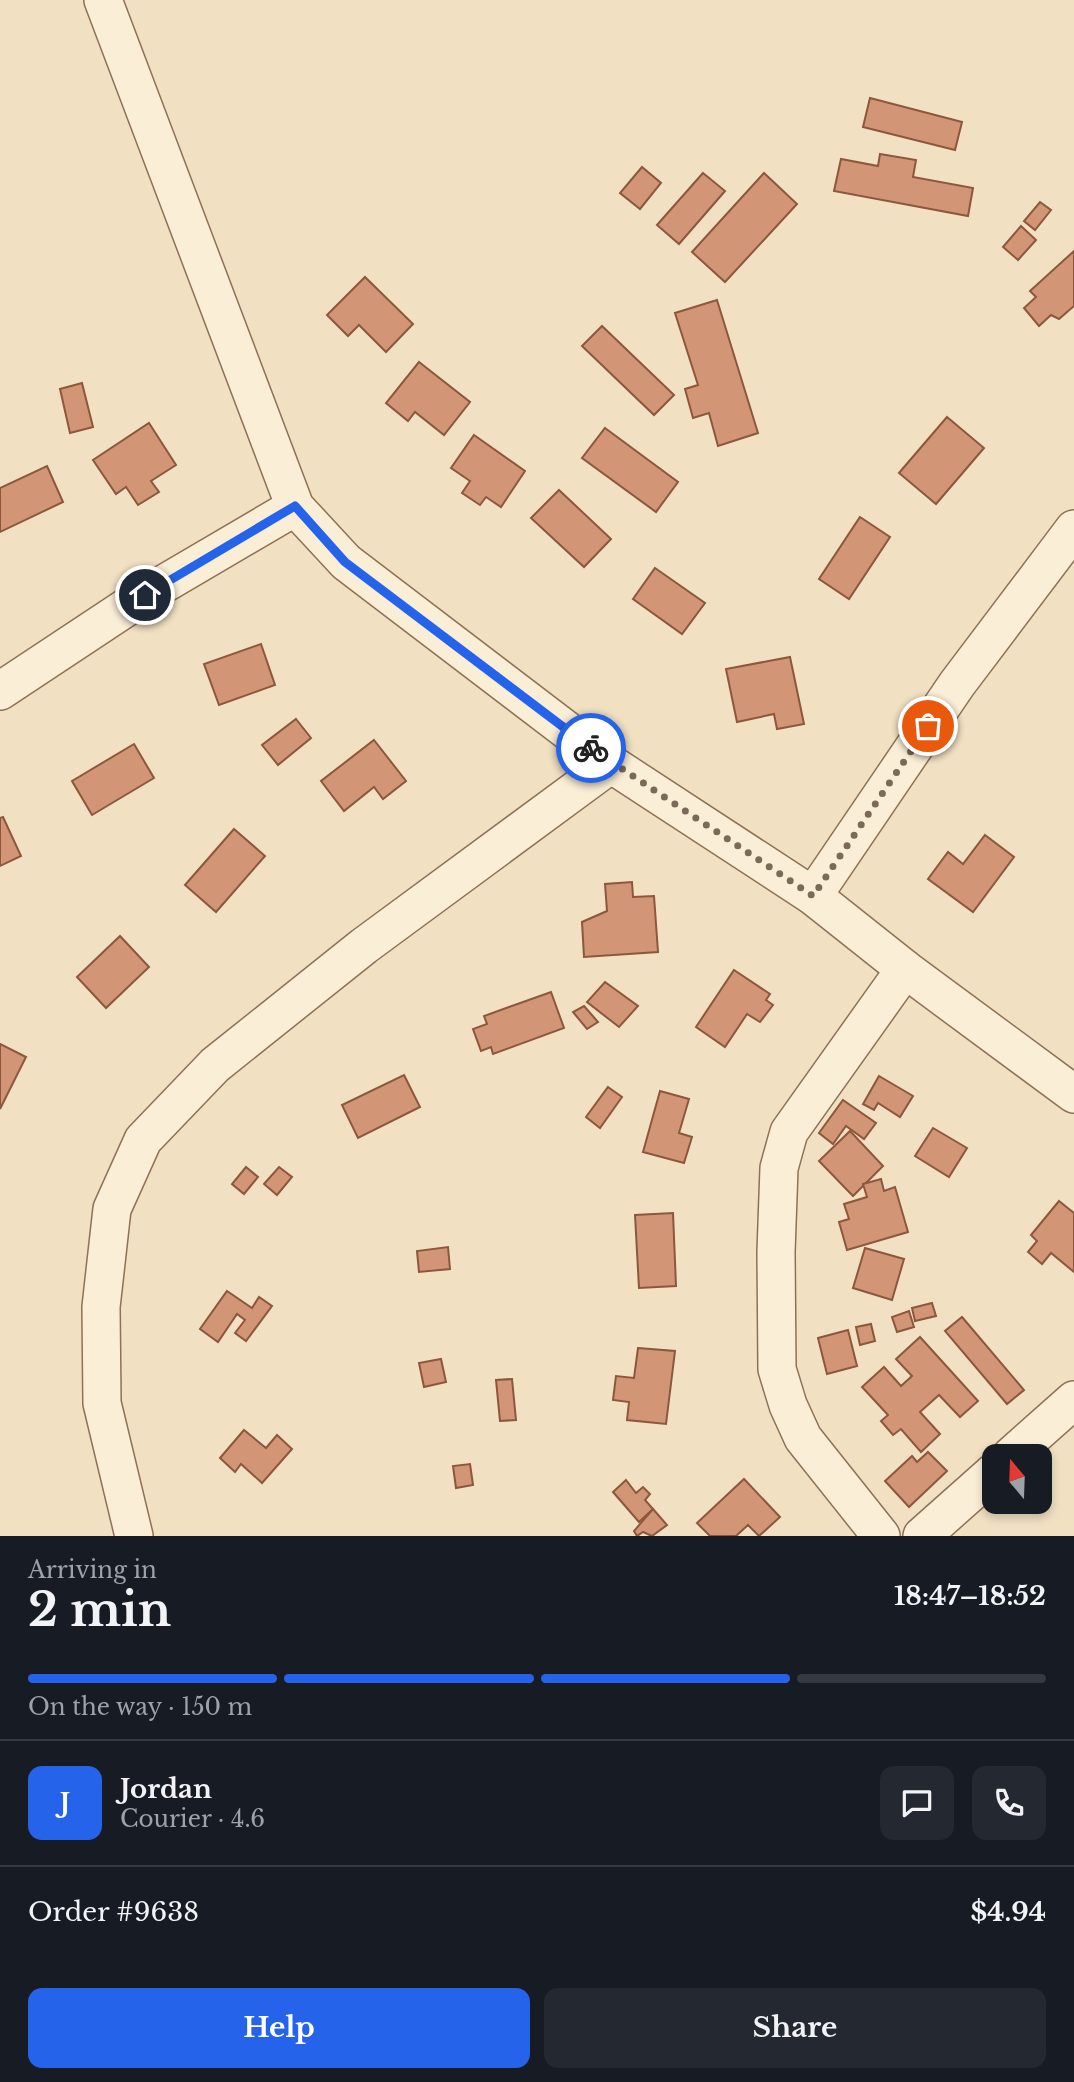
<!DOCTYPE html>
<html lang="en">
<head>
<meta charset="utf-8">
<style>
  body { margin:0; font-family:"Libre Baskerville",serif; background:#242831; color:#f1f3f6; height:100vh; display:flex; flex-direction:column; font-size:26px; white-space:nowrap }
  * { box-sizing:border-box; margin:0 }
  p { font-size:23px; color:#9ea1a6 }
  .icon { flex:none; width:38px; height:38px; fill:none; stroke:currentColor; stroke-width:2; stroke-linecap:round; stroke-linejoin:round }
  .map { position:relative; height:1536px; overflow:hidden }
  .side { display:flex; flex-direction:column; background:#171b24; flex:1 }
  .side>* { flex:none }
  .needle { width:46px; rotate:341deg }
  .fabs { position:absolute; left:982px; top:1444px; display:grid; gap:14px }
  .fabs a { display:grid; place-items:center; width:70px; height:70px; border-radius:14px; background:#171b24; box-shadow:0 4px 10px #0003; font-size:35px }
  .pin { position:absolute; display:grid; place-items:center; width:60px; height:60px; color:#fff; margin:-30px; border:4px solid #fff; border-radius:50%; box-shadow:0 2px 7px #0007 }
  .courier { position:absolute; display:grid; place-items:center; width:70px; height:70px; margin:-35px; border:5px solid #2563eb; border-radius:50%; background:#fff; color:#222; box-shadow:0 2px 9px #0007 }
  .headline em { font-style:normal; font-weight:800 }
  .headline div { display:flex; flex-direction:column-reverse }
  .headline { display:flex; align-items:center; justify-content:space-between; height:119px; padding:0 28px }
  h1 { font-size:46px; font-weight:800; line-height:52px }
  .bar { display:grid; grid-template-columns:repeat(4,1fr); gap:10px 7px; align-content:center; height:84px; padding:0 28px }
  .bar i { height:9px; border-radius:5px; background:#363941 }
  .bar .active { background:#2563eb }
  .bar p { grid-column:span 4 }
  .line { display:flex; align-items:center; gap:18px; padding:0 28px; border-top:2px solid #363941 }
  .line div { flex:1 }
  .round { display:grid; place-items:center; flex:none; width:74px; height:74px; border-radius:14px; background:#242831 }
  .primary-button { display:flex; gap:14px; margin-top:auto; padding:14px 28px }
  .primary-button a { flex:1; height:80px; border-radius:14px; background:#2563eb; color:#fff; font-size:28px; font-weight:800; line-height:80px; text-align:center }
  .primary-button a+a { background:#242831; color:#f1f3f6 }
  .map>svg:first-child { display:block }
  .building { fill:#d29676; stroke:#8d573c; stroke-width:2 }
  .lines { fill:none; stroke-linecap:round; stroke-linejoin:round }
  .minor-casing { stroke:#8d7158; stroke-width:40 }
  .minor { stroke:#fbeed6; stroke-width:37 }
  .done { stroke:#7b6a57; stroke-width:7; stroke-dasharray:0 12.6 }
  .route { stroke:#2563eb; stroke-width:9 }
</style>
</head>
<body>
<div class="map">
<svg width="1074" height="1536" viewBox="0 0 1074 1536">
  <rect width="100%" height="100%" fill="#f1e0c2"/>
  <g class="building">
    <path d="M 870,98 L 962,122 L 955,150 L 863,127 Z"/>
    <path d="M 880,154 L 916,160 L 913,177 L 973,188 L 968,216 L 834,191 L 841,159 L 878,166 Z"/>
    <path d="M 642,167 L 661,183 L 640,209 L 620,193 Z"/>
    <path d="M 703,173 L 725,191 L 679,244 L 657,225 Z"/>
    <path d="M 764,173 L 797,204 L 725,282 L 692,252 Z"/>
    <path d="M 1040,202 L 1051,210 L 1035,230 L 1024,221 Z"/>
    <path d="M 1021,226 L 1036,240 L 1018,260 L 1003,247 Z"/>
    <path d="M 1074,251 L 1074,306 L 1059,319 L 1051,315 L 1039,326 L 1024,308 L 1036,297 L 1030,291 Z"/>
    <path d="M 365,277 L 413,324 L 386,352 L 359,325 L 348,336 L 327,315 Z"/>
    <path d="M 717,300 L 758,433 L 718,446 L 709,413 L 693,418 L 685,389 L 698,385 L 675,313 Z"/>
    <path d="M 602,326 L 674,395 L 654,415 L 582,346 Z"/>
    <path d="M 419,362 L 470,402 L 444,435 L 415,412 L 408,421 L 386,403 Z"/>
    <path d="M 82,383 L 93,427 L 70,433 L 60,389 Z"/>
    <path d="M 947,417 L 984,448 L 936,504 L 899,473 Z"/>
    <path d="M 149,423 L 176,465 L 151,481 L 159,492 L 138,505 L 126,487 L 116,494 L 93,460 Z"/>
    <path d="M 605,428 L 678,482 L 656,512 L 582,458 Z"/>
    <path d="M 474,435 L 525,471 L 501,507 L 486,497 L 480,505 L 462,493 L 470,481 L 451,468 Z"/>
    <path d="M 47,466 L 63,502 L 0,532 L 0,488 Z"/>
    <path d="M 559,490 L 611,539 L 584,567 L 531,518 Z"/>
    <path d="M 860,517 L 890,537 L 849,599 L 819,579 Z"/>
    <path d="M 655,568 L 705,603 L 682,634 L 633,599 Z"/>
    <path d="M 261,644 L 275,685 L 219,705 L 204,664 Z"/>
    <path d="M 790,657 L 804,724 L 777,729 L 774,714 L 737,722 L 726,669 Z"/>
    <path d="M 296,719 L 311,738 L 278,765 L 262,745 Z"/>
    <path d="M 374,740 L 406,781 L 383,799 L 374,787 L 344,811 L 321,781 Z"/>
    <path d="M 134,744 L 154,778 L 92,815 L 72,781 Z"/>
    <path d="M 3,817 L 21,856 L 0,866 L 0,818 Z"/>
    <path d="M 234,829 L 265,856 L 216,912 L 185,885 Z"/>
    <path d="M 985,835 L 1014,857 L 973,912 L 928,879 L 948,852 L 963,864 Z"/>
    <path d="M 632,882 L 633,897 L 654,896 L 658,952 L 584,957 L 582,922 L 607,911 L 605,884 Z"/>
    <path d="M 120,936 L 149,967 L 106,1008 L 77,977 Z"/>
    <path d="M 734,970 L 770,994 L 766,1000 L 773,1005 L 760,1022 L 747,1014 L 725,1047 L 696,1027 Z"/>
    <path d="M 605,982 L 638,1006 L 619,1027 L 587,1002 Z"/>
    <path d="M 551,992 L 564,1028 L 493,1054 L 491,1047 L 481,1051 L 473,1029 L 487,1024 L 484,1016 Z"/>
    <path d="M 584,1006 L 598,1022 L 587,1029 L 573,1012 Z"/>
    <path d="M 0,1044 L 26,1057 L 0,1109 Z"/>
    <path d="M 404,1075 L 420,1107 L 358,1138 L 342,1105 Z"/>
    <path d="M 879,1076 L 913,1096 L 900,1117 L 878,1103 L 874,1110 L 863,1104 Z"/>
    <path d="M 608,1087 L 622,1097 L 600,1128 L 586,1117 Z"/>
    <path d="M 660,1091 L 689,1099 L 679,1133 L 692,1137 L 684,1163 L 643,1152 Z"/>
    <path d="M 843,1100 L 876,1123 L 864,1139 L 846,1126 L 833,1144 L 819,1133 Z"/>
    <path d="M 933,1128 L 967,1148 L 949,1177 L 915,1156 Z"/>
    <path d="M 850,1131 L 883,1166 L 853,1196 L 819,1161 Z"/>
    <path d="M 246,1167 L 258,1177 L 244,1194 L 232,1184 Z"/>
    <path d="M 279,1167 L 292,1177 L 277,1195 L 264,1184 Z"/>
    <path d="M 881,1179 L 884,1191 L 895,1187 L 908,1232 L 847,1250 L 839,1222 L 849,1219 L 844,1204 L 867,1197 L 863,1184 Z"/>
    <path d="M 1059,1201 L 1074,1213 L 1074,1272 L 1051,1253 L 1042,1264 L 1028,1252 L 1037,1241 L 1031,1235 Z"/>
    <path d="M 673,1213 L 676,1286 L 639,1288 L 635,1215 Z"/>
    <path d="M 448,1247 L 450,1269 L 419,1272 L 417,1251 Z"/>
    <path d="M 865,1248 L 904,1259 L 892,1300 L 853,1288 Z"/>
    <path d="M 227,1291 L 252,1308 L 259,1297 L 272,1306 L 246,1341 L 235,1333 L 245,1320 L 237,1314 L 218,1342 L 200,1329 Z"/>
    <path d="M 932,1303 L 936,1316 L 915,1321 L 912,1308 Z"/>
    <path d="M 909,1311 L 914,1327 L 897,1332 L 892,1317 Z"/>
    <path d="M 962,1317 L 1024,1390 L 1007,1404 L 945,1331 Z"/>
    <path d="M 871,1324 L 875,1341 L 860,1345 L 856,1327 Z"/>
    <path d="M 848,1330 L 857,1366 L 827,1374 L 818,1338 Z"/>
    <path d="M 920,1337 L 978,1401 L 960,1417 L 939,1395 L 920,1412 L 940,1434 L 921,1452 L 901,1429 L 893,1435 L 881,1421 L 888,1415 L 862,1387 L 884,1367 L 901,1386 L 912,1376 L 896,1359 Z"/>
    <path d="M 638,1348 L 675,1351 L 666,1424 L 627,1420 L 629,1402 L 613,1400 L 616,1376 L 634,1378 Z"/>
    <path d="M 441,1359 L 446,1382 L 424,1387 L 419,1363 Z"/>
    <path d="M 512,1379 L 516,1420 L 500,1421 L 496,1380 Z"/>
    <path d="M 244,1430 L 266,1448 L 277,1435 L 292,1449 L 262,1483 L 241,1464 L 235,1472 L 220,1458 Z"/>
    <path d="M 928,1452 L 947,1471 L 909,1507 L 885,1481 L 912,1456 L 917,1462 Z"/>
    <path d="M 470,1464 L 473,1485 L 456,1488 L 453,1466 Z"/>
    <path d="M 744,1479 L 780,1517 L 759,1536 L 748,1525 L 736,1536 L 710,1536 L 697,1523 Z"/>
    <path d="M 626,1480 L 636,1493 L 643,1487 L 650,1494 L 645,1500 L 653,1509 L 639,1522 L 613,1492 Z"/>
    <path d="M 653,1509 L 667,1525 L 652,1536 L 643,1532 L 637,1536 L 634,1531 Z"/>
  </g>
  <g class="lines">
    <defs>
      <g id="minor">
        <path d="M 103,0 L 295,507 L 346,562 L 611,764 L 813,896 L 905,969 L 1074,1094"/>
        <path d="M 0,691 L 145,595 L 295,507"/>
        <path d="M 813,896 L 957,684 L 1074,529"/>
        <path d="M 1011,1456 L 1074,1400"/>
        <path d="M 134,1536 L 102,1403 L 101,1307 L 112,1209 L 143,1140 L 215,1065 L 364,946 L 611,764"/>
        <path d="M 881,1536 L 803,1438 L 788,1405 L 777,1369 L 776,1252 L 779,1168 L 789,1132 L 905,969"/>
        <path d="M 922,1536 L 994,1472"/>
      </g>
    </defs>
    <use href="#minor" class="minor-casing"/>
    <use href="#minor" class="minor"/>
  </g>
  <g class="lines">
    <path class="done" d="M 591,748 L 813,896 L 928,726"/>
    <path class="route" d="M 145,595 L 295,506 L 345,562 L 591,748"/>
  </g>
</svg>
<div class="fabs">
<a><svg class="needle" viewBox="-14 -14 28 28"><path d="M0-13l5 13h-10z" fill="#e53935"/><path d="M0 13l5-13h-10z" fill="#9ea1a6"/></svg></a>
</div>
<div class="pin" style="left:928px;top:726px;background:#ea580c"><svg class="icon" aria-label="bag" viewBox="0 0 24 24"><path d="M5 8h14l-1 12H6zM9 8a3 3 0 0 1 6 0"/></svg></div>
<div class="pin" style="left:145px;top:595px;background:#1f2937"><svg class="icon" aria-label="home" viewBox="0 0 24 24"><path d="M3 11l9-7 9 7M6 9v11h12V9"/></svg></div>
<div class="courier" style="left:591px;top:748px"><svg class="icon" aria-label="bike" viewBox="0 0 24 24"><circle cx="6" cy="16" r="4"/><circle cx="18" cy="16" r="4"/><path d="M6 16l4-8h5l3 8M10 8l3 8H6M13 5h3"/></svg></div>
</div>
<section class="side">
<div class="headline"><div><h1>2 min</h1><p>Arriving in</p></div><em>18:47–18:52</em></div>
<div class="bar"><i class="active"></i><i class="active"></i><i class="active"></i><i></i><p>On the way · 150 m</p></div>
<div class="line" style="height:126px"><b class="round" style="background:#2563eb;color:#fff">J</b><div><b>Jordan</b><p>Courier · 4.6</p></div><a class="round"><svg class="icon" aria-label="chat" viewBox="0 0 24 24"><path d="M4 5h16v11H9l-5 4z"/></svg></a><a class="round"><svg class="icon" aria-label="phone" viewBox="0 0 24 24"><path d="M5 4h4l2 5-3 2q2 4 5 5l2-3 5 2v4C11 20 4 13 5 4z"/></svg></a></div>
<div class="line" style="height:91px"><div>Order #9638</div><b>$4.94</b></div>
<div class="primary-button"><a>Help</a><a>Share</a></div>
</section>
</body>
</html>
